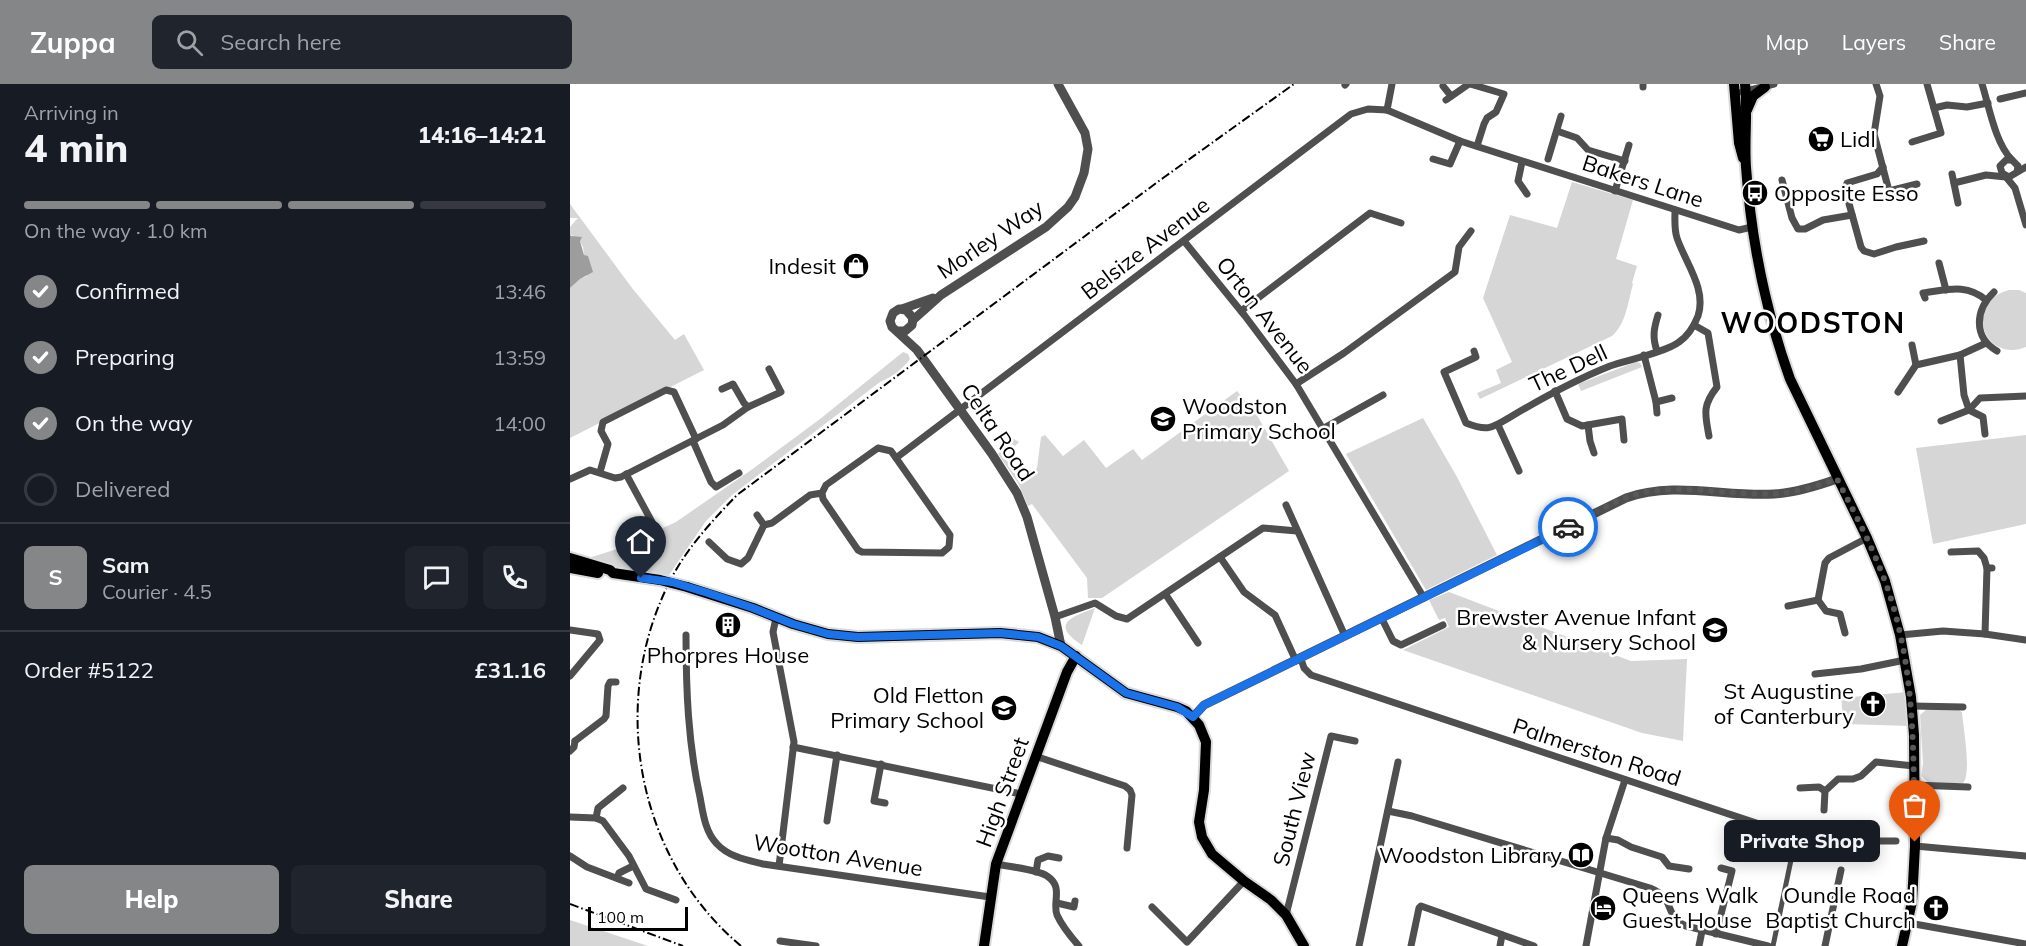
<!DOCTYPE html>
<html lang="en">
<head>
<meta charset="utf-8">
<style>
  body { margin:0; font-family:Mulish,sans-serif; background:#20242c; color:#f1f3f6; height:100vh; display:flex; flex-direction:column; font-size:22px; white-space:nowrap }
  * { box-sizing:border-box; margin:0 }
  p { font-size:20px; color:#9ea1a6 }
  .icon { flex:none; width:33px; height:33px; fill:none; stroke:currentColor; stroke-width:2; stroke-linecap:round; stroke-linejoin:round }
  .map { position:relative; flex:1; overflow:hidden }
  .drawer { display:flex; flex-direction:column; background:#171b24; width:570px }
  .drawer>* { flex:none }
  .scale { position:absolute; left:18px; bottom:15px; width:100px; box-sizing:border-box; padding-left:6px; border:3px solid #000; border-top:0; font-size:16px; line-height:21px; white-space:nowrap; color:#000; -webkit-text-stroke:4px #fff; paint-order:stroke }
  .pin { position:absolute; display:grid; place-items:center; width:51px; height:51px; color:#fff; margin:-62px -26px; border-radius:50% 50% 50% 0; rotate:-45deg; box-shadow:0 0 6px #0007 }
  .pin .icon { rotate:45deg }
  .courier { position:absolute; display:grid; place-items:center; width:60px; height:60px; margin:-30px; border:4px solid #1a73e8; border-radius:50%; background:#fff; color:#222; box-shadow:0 2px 8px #0007 }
  .bubble { position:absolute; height:42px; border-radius:9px; background:#171b24; box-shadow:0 3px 15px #0003; font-size:20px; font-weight:800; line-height:42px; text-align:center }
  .summary em { font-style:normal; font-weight:800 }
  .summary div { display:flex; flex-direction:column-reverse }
  .summary { display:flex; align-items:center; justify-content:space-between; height:102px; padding:0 24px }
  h1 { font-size:39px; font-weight:800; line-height:45px }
  .bar { display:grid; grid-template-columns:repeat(4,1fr); gap:9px 6px; align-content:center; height:72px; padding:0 24px }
  .bar i { height:8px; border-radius:4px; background:#363941 }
  .bar .active { background:#858687 }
  .bar p { grid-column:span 4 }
  .line { display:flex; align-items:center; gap:15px; padding:0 24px; border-top:2px solid #363941 }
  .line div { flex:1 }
  .round { display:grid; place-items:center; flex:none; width:63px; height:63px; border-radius:9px; background:#20242c }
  ol { padding:0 24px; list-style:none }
  li { display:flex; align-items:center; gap:18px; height:66px }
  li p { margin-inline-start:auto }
  li .icon { padding:6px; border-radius:50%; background:#858687; color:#fff; stroke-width:4 }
  li:last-child { color:#9ea1a6 }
  li i { width:33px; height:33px; border:3px solid #363941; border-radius:50% }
  .button { display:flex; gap:12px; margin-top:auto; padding:12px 24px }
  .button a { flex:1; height:69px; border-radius:9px; background:#858687; color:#fff; font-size:24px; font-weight:800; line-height:69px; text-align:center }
  .button a+a { background:#20242c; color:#f1f3f6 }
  header { display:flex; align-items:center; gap:36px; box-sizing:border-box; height:84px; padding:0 30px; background:#858687; color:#fff }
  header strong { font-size:28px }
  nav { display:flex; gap:33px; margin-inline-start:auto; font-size:21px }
  .search { width:420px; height:54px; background:#20242c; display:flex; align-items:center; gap:15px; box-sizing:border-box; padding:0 21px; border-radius:9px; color:#9ea1a6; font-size:22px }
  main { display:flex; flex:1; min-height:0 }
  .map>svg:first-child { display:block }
  .green { fill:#d6d6d6 }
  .water { fill:#9d9d9d }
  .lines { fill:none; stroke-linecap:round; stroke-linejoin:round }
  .primary-casing { stroke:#dbdbdb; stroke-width:14 }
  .pedestrian { stroke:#4f4f4f; stroke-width:5 }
  .minor { stroke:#4f4f4f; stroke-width:7 }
  .tertiary { stroke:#4f4f4f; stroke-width:9 }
  .primary { stroke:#000; stroke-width:10 }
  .rail { stroke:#000; stroke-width:2; stroke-dasharray:9 3 1.5 3; stroke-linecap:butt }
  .primary-bridge-casing { stroke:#dbdbdb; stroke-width:14; stroke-linecap:butt }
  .primary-bridge { stroke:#000; stroke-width:10 }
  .done { stroke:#595959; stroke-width:6; stroke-dasharray:0 10.8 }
  .route { stroke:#1a73e8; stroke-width:8 }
  .labels { text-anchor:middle; stroke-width:5; stroke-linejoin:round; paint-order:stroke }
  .poi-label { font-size:22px; fill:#000; stroke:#fff; text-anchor:end }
  .street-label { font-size:22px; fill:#000; stroke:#fff }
  .district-label { font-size:28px; font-weight:bold; letter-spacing:1.5px; fill:#000; stroke:#fff }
</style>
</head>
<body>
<header>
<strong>Zuppa</strong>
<div class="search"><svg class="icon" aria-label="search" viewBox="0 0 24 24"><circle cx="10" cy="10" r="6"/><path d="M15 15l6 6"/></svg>Search here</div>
<nav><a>Map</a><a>Layers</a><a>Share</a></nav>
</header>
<main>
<section class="drawer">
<div class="summary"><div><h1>4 min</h1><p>Arriving in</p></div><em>14:16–14:21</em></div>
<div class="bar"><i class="active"></i><i class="active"></i><i class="active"></i><i></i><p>On the way · 1.0 km</p></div>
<ol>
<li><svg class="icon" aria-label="check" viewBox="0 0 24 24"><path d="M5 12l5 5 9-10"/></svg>Confirmed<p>13:46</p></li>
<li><svg class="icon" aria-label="check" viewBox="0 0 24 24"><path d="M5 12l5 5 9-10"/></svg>Preparing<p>13:59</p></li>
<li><svg class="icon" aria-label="check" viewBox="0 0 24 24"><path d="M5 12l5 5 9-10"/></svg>On the way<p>14:00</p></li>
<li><i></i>Delivered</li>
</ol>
<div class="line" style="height:108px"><b class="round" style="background:#858687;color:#fff">S</b><div><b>Sam</b><p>Courier · 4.5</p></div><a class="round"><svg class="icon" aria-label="chat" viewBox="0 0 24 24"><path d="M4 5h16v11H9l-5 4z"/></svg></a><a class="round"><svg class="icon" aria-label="phone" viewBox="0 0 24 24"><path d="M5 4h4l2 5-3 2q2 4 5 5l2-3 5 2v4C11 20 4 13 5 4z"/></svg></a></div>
<div class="line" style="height:78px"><div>Order #5122</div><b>£31.16</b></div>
<div class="button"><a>Help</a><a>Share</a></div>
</section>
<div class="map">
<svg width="1456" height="862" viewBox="0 0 1456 862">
  <rect width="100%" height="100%" fill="#fff"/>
  <g class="green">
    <path d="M 1002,98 L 1063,116 L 1046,175 L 1067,182 L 1062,199 L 1063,200 C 1058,218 1056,240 1042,252 L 910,315 L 907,309 L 931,299 L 926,286 L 942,278 L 913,214 L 940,131 L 987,144 Z"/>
    <path d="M 0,120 L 62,204 L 105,256 L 114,250 L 134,286 L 0,354 L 0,204 L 10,195 L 17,192 L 13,163 L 10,157 L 0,150 L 0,143 L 8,134 L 0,134 Z"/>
    <path d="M 1439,206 L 1449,206 L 1456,209 L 1456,263 C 1414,280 1392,219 1439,206 Z"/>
    <path d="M 333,268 L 338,270 L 340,275 C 333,285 322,293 310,298 L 162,411 L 136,437 L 99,491 L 91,490 L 91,492 L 21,479 L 22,473 L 47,465 L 106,438 L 184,384 L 250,335 Z"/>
    <path d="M 1066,278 L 1070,279 L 1072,283 L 1011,307 L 1008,300 Z"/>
    <path d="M 667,307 L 688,333 L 719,387 L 532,514 L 518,514 L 517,494 L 462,420 L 458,422 L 448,399 L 428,370 L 438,357 L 444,355 L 449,358 L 445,362 L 442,360 L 432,370 L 451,396 L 467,384 L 471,353 L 475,351 L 493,372 L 514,356 L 536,384 L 563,365 L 572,376 Z"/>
    <path d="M 853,334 L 887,393 L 927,471 L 856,506 L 776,370 Z"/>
    <path d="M 1456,351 L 1456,440 L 1363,460 L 1346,364 Z"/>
    <path d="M 879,508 L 1061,577 L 1117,575 L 1113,657 L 1072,649 L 833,566 L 879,543 L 875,534 L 869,536 L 859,516 Z"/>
    <path d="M 525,524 L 512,561 C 480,540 501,533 525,524 Z"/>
    <path d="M 1337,608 L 1340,642 L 1274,640 L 1271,614 Z"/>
    <path d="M 1357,625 L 1387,625 L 1392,628 C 1393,643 1402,689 1393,699 L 1359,699 L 1351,692 L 1353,679 L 1350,631 Z"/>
    <path d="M 0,836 L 78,862 L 0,862 Z"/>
  </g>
  <path class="water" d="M 0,150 L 1,152 L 12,153 L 10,157 L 14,171 L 18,172 L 23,188 L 10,195 L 0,204 Z"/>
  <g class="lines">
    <defs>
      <g id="primary">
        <path d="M 1164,0 L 1169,59 L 1173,74"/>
        <path d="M 1175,0 C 1178,28 1174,56 1176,83 C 1181,154 1196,228 1220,295 L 1297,454 L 1315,497 L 1330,551 L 1341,613 L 1344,651 L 1345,762 L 1342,818 L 1332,862"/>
        <path d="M 1177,26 L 1183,12 L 1195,3"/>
        <path d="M 0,474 L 40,486 L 43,489 L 90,496"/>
        <path d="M 0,484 L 28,489"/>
        <path d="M 117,503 L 183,524 L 223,540 L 258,550 L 288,553 L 430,549 L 468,553 L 491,562 L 556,609 L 607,623 L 616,627 L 629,641 L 636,658 L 634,706 L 629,738 L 632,753 L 642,770 L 674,797 L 701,816 L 716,831 L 734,862"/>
        <path d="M 414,862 L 426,780 L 483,626 L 497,588 L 506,572"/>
      </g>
    </defs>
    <use href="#primary" class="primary-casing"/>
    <path class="pedestrian" d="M 1203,862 L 1221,776"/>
    <g class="minor">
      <path d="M 900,0 L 934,10 L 926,28 L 917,34 L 914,40 L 907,62"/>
      <path d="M 1073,0 L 1073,3"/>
      <path d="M 1306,0 L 1310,12 L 1304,50 L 1319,107 L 1347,100"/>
      <path d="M 1412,0 C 1419,22 1425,59 1442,76"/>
      <path d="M 775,1 L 776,0"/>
      <path d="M 873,2 L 881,12"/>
      <path d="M 1172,8 L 1204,0"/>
      <path d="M 1430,15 L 1456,9"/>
      <path d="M 876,16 L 899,0"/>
      <path d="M 1364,24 L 1377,21 L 1397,23 L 1418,19"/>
      <path d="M 817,26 L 822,0"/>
      <path d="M 987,47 L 1007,54 L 1018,66 L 1055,77"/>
      <path d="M 1342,58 L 1371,49 L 1357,0"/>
      <path d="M 863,75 L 880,80 L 890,57"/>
      <path d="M 978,75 L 991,32"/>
      <path d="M 952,78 L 948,97 L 957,110"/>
      <path d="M 1313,83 L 1307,90 L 1277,99 L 1275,105 L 1291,163 L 1294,167 L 1304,170 L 1326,163 L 1354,157"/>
      <path d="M 1447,88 L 1448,82 L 1442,76 L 1436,76 L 1430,82 L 1432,89 L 1439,93 L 1456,83"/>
      <path d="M 1382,90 L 1388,119"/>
      <path d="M 1436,93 L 1445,104 L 1456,141"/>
      <path d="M 1212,96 L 1222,134 L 1228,145 L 1235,145 L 1253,136 L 1282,131"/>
      <path d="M 1384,99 L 1416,91 L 1436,93"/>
      <path d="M 1045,107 L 1059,61"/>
      <path d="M 614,157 L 675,232 L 726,300 L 854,514"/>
      <path d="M 1369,179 L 1376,206"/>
      <path d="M 1424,208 C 1405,226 1403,253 1427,267"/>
      <path d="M 1355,214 L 1353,209 C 1377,206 1396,199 1416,216"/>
      <path d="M 671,227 L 800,129 L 831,139"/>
      <path d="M 1124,241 L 1138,249 L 1147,303 C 1132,322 1135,330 1139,352"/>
      <path d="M 1342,261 L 1346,281"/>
      <path d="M 904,267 L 906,273 L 874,288 L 896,339 C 918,348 922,344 942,332 C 974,313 1005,296 1040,282 C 1058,276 1096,268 1109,258 C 1118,252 1124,242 1128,232 C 1137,205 1115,178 1107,154 C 1104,145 1105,135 1105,126"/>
      <path d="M 1087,267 C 1082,253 1084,244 1088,231"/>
      <path d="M 1074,271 L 1086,318 L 1102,314"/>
      <path d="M 726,300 L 774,269 L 885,188 L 889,163 L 901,147"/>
      <path d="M 152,305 L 163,300 L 174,319 L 178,323"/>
      <path d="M 985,307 L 997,335 L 1012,342 L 1052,335 L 1054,356"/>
      <path d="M 1328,308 L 1346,281 L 1390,271 L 1416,259"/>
      <path d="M 1086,318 L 1087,329"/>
      <path d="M 1371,337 L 1399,326 L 1394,311 L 1390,271"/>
      <path d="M 928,341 L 949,387"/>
      <path d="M 1018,341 L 1020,357 L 1024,369"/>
      <path d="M 754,344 L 813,311"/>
      <path d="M 1415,350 L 1413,333 L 1399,326 L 1410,314 L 1456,312"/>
      <path d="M 123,357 L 141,398 L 146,403 L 169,389"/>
      <path d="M 326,374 L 781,30 L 798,25 L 817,26 L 890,57 L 1169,146 L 1182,143"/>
      <path d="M 30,388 L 38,360 L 31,347 L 33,338 L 96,306 L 104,308 L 126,355"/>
      <path d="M 56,390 L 82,438"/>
      <path d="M 0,395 L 20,386 L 45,394 L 51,393 L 153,341 L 178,323 L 211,308 L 199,285"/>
      <path d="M 716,421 L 775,552"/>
      <path d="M 187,431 L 194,441"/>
      <path d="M 139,458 L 157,475 L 171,480 L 178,474 L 194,441 L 202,439 L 240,411 L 252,409 L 256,401 L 308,364 L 321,367 L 326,374 L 380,451 L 379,463 L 372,469 L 292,468 L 288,466 L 253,415 L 252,409"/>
      <path d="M 1381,468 L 1408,467 L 1414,474 L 1417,484"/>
      <path d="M 650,473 L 674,508 L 705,531 L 726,577"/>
      <path d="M 596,511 L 628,559"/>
      <path d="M 1248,516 L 1256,527 L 1270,530 L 1275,549"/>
      <path d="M 1218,522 L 1248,516 L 1255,479 L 1259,474 L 1297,454"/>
      <path d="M 485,533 L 525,519 L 546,532 L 557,535 L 693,444 L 727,447"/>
      <path d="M 206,534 L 203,548 L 224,658 L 209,782"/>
      <path d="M 812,535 L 823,557 L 831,561 L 873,541"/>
      <path d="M 0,546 L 28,550 L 30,556 L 0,592"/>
      <path d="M 1415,550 L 1417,484 L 1422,484"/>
      <path d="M 116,551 C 116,605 118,659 130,713 C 133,729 135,748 147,760 C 159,773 177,776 193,780 L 420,813"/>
      <path d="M 1330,551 L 1373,547 L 1415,550 L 1456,556"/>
      <path d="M 731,575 L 734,584 L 741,591 L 1222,751 C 1256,759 1291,757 1326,757"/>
      <path d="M 1245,590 L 1291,585 L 1335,576"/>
      <path d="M 1342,622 L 1393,623"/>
      <path d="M 5,657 L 34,635 L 36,632 L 38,602 L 40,598 L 46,598"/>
      <path d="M 223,663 L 451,710"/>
      <path d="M 0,667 L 4,663 L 5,657"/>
      <path d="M 465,672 L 555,702 L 560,706 L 562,711 L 557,764"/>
      <path d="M 311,680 L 304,717 L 315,719"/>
      <path d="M 1344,701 L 1398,703"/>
      <path d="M 1230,704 L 1249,703 L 1255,707"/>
      <path d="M 1254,726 L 1255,707 L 1268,695 L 1283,695 L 1291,692 L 1306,678 L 1344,682"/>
      <path d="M 818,727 L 842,732 L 1080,804 C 1101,813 1096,821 1106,837 L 1116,842 L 1198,862"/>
      <path d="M 0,733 L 26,734 L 33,737 L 59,772 L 76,805 L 106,816"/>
      <path d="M 26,734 L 28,724 L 53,704"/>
      <path d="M 257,737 L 267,671"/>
      <path d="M 1036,754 L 1048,756 L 1061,763 L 1092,773 L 1099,782 L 1119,785"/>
      <path d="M 1345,762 L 1456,772"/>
      <path d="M 0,772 L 17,783 L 59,799"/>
      <path d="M 426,780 C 439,783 467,785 477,792 C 494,803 482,818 487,831 C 492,842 501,853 509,862"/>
      <path d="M 466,788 L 468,776 L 478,772 L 489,774"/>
      <path d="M 47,794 L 49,789 L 63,782"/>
      <path d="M 1266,810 L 1278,813"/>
      <path d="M 487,819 L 504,823 L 505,817"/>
      <path d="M 582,823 L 617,858 L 674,797"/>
      <path d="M 716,831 L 761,652 L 785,657"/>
      <path d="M 1339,839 L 1456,860"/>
      <path d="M 1146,850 L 1162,787 L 1151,784"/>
      <path d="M 210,857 L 246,862"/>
      <path d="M 789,862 L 828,678"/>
      <path d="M 841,862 L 849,824 L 851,822 L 964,862"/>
      <path d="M 930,862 L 932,851"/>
      <path d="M 1016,862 L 1036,754 L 1055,696"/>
      <path d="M 1129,862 L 1132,847"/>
      <path d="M 1255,862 L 1271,786"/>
    </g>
    <g class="tertiary">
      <path d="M 332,225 L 363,214"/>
      <path d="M 343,236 L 371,211 L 476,143 L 498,123 L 505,113 L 514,89 L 518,65 L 515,49 L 488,0"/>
      <path d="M 328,247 L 335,247 L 342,241 L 343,234 L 336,226 L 329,225 L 323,229 L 320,237 L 322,243 L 347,266 L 422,370 L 447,409 L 457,433 L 485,533 L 491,562"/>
      <path d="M 623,633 L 634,621 L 1056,414 C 1104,397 1155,413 1204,410 C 1225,409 1247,402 1267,395"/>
    </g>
    <use href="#primary" class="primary"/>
    <g class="rail">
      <path d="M 0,820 L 113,862"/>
      <path d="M 171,862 C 67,775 39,621 98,501 C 114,467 141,438 167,411 L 593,94 L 724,0"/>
    </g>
    <defs>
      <path id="primary-bridge" d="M 90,496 L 117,503"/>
    </defs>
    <use href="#primary-bridge" class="primary-bridge-casing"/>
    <use href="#primary-bridge" class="primary-bridge"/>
  </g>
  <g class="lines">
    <path class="done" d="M 998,443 C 1020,432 1044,416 1068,410 C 1110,399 1157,411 1200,410 C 1223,410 1246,402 1267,395 C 1289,437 1311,479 1324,525 C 1346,603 1343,679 1345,758"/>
    <path class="route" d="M 71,494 L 102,498 L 138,509 L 183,524 L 223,540 L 258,550 L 288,553 L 430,549 L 468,553 L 491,562 L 556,609 L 607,623 L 623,633 L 634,621 L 998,443"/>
  </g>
  <defs>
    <symbol id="supermarket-disc" viewBox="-11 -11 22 22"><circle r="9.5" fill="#000" stroke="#fff"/><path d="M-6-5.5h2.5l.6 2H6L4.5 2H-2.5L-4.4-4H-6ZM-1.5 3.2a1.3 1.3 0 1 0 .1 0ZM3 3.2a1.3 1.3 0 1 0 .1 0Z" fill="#fff"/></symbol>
    <symbol id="bus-disc" viewBox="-11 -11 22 22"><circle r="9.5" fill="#000" stroke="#fff"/><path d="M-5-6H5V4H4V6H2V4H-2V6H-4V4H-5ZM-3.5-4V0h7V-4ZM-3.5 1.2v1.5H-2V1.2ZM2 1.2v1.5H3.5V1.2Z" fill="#fff"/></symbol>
    <symbol id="shop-disc" viewBox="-11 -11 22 22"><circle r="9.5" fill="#000" stroke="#fff"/><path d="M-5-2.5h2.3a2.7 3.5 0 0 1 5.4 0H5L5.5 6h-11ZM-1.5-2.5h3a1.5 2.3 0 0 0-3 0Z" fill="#fff"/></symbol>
    <symbol id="school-disc" viewBox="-11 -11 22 22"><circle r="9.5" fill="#000" stroke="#fff"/><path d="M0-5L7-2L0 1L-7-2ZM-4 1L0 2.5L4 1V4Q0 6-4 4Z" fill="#fff"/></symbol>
    <symbol id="building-disc" viewBox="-11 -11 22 22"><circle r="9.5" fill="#000" stroke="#fff"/><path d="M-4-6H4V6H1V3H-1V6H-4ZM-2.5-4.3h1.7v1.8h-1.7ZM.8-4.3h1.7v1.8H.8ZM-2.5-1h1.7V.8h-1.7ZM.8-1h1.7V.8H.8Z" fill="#fff"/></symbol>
    <symbol id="church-disc" viewBox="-11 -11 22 22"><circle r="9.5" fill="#000" stroke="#fff"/><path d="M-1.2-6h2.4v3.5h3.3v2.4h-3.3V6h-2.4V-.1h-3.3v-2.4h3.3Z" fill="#fff"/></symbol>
    <symbol id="library-disc" viewBox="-11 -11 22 22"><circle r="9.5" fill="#000" stroke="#fff"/><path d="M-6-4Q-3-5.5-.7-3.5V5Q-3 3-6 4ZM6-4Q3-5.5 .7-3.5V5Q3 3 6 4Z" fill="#fff"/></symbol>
    <symbol id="hotel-disc" viewBox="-11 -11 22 22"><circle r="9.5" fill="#000" stroke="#fff"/><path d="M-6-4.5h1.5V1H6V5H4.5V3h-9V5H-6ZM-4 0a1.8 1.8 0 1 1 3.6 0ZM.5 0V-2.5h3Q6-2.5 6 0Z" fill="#fff"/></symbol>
  </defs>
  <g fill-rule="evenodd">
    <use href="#supermarket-disc" x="1236" y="40" width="30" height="30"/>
    <use href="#bus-disc" x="1170" y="94" width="30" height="30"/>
    <use href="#shop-disc" x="271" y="167" width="30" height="30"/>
    <use href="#school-disc" x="578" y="320" width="30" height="30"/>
    <use href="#building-disc" x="143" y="526" width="30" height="30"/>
    <use href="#school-disc" x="1130" y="531" width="30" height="30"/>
    <use href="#church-disc" x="1288" y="605" width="30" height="30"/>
    <use href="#school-disc" x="419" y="609" width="30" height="30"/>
    <use href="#library-disc" x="996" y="756" width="30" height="30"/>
    <use href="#hotel-disc" x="1018" y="809" width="30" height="30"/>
    <use href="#church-disc" x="1351" y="809" width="30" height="30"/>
  </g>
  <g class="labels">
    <g class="poi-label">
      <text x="1270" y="63" text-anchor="start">Lidl</text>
      <text x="1204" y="117" text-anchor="start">Opposite Esso</text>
      <text x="266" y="190">Indesit</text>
      <text x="612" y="330" text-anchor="start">Woodston<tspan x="612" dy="25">Primary School</tspan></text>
      <text x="1126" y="541">Brewster Avenue Infant<tspan x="1126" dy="25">&amp; Nursery School</tspan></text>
      <text x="158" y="579" text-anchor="middle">Phorpres House</text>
      <text x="1284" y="615">St Augustine<tspan x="1284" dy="25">of Canterbury</tspan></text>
      <text x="414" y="619">Old Fletton<tspan x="414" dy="25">Primary School</tspan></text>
      <text x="992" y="779">Woodston Library</text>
      <text x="1052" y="819" text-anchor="start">Queens Walk<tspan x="1052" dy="25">Guest House</tspan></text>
      <text x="1346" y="819">Oundle Road<tspan x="1346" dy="25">Baptist Church</tspan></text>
    </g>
    <g class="street-label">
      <text transform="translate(1073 97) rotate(18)" y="8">Bakers Lane</text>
      <text transform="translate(420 155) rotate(-34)" y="8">Morley Way</text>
      <text transform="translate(575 164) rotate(-37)" y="8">Belsize Avenue</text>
      <text transform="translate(695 231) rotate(52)" y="8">Orton Avenue</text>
      <text transform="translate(998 284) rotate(-25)" y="8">The Dell</text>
      <text transform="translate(428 348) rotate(56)" y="8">Celta Road</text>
      <text transform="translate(1027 668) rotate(18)" y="8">Palmerston Road</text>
      <text transform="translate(432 708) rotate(-70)" y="8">High Street</text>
      <text transform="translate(724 725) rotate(-76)" y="8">South View</text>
      <text transform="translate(268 771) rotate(9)" y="8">Wootton Avenue</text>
    </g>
    <g class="district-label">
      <text x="1243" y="249">WOODSTON</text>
    </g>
  </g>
</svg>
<div class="scale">100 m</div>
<div class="pin" style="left:1345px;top:758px;background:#ea580c"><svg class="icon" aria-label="bag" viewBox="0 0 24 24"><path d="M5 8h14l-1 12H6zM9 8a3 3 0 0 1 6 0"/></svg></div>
<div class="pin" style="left:71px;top:494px;background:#1f2937"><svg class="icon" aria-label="home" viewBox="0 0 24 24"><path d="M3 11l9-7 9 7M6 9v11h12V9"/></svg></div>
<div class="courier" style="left:998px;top:443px"><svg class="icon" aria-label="car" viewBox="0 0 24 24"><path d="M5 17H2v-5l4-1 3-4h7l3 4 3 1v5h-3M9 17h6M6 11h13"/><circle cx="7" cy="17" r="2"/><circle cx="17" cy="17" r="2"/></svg></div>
<div class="bubble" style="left:1154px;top:736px;width:156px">Private Shop</div>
</div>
</main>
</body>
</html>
